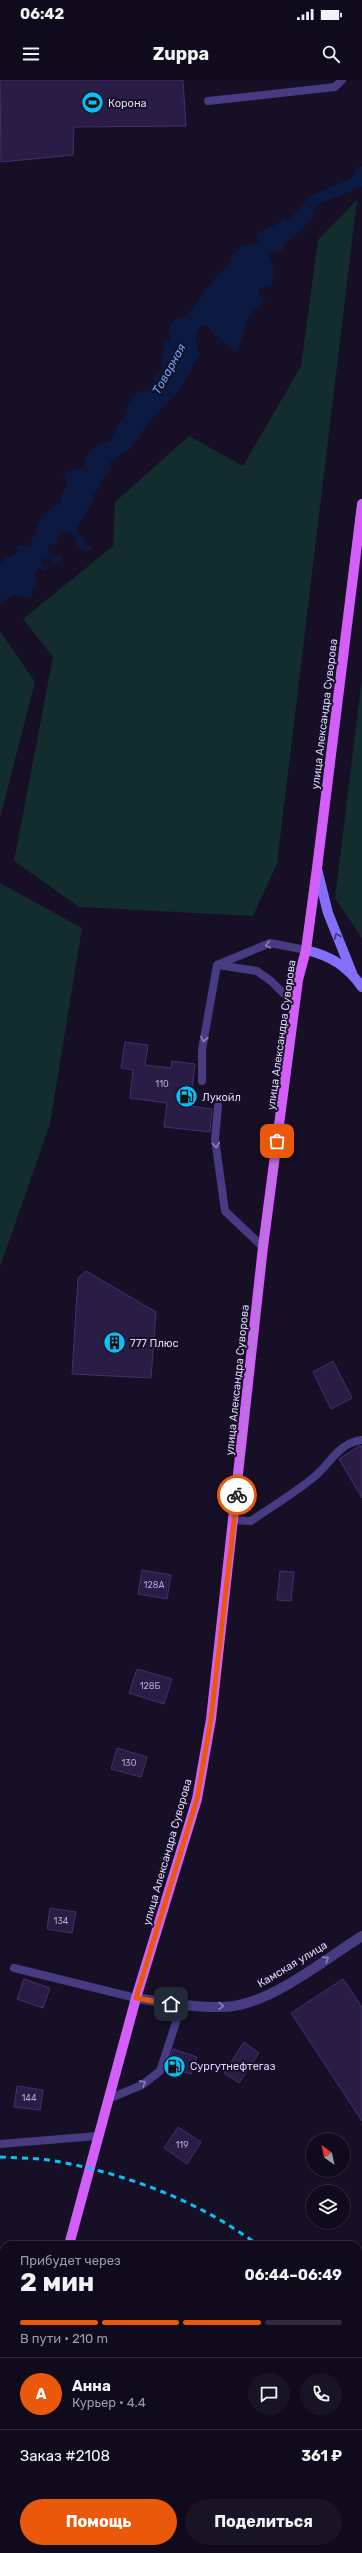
<!DOCTYPE html>
<html lang="ru">
<head>
<meta charset="utf-8">
<style>
  body { margin:0; font-family:Rubik,sans-serif; background:#191425; color:#f1f3f6; height:100vh; display:flex; flex-direction:column; font-size:15px; white-space:nowrap }
  * { box-sizing:border-box; margin:0 }
  p { font-size:13px; color:#9c9ba3 }
  .icon { flex:none; width:22px; height:22px; fill:none; stroke:currentColor; stroke-width:2; stroke-linecap:round; stroke-linejoin:round }
  .map { position:relative; flex:1; overflow:hidden }
  .sheet { position:absolute; left:0px; top:2161px; width:362px; height:312px; display:flex; flex-direction:column; background:#100b1c; border-radius:12px 12px 0 0; box-shadow:0 1px 3px #0004,0 0 0 1px #302b3b }
  .sheet>* { flex:none }
  .needle { width:26px; rotate:327deg }
  .buttons { position:absolute; left:306px; top:2053px; display:grid; gap:8px }
  .buttons a { display:grid; place-items:center; width:44px; height:44px; border-radius:50%; background:#100b1c; box-shadow:0 1px 3px #0004,0 0 0 1px #302b3b; font-size:20px }
  .pin { position:absolute; display:grid; place-items:center; width:34px; height:34px; color:#fff; margin:-17px; border-radius:8px; box-shadow:0 2px 6px #0006 }
  .courier { position:absolute; display:grid; place-items:center; width:40px; height:40px; margin:-20px; border:3px solid #ea580c; border-radius:50%; background:#fff; color:#222; box-shadow:0 1px 5px #0007 }
  .overview em { font-style:normal; font-weight:700 }
  .overview div { display:flex; flex-direction:column-reverse }
  .overview { display:flex; align-items:center; justify-content:space-between; height:68px; padding:0 20px }
  h1 { font-size:26px; font-weight:700; line-height:30px }
  .bar { display:grid; grid-template-columns:repeat(4,1fr); gap:6px 4px; align-content:center; height:48px; padding:0 20px }
  .bar i { height:5px; border-radius:3px; background:#302b3b }
  .bar .current { background:#ea580c }
  .bar p { grid-column:span 4 }
  .line { display:flex; align-items:center; gap:10px; padding:0 20px; border-top:1px solid #302b3b }
  .line div { flex:1 }
  .round { display:grid; place-items:center; flex:none; width:42px; height:42px; border-radius:21px; background:#191425 }
  .primary-button { display:flex; gap:8px; margin-top:auto; padding:8px 20px }
  .primary-button a { flex:1; height:46px; border-radius:24px; background:#ea580c; color:#fff; font-size:16px; font-weight:700; line-height:46px; text-align:center }
  .primary-button a+a { background:#191425; color:#f1f3f6 }
  .status { display:flex; justify-content:space-between; align-items:center; height:28px; padding:0 20px; background:#100b1c; direction:ltr }
  .status svg { height:11px; fill:currentColor }
  header { display:flex; justify-content:space-between; align-items:center; height:52px; padding:0 20px; background:#100b1c; font-size:18px; font-weight:700 }
  .map>svg:first-child { display:block }
  .green { fill:#132c2e }
  .water { fill:#0c1941 }
  .building { fill:#291c45; stroke:#442f70 }
  .lines { fill:none; stroke-linecap:round; stroke-linejoin:round }
  .service { stroke:#473c82; stroke-width:8 }
  .tertiary { stroke:#473c82; stroke-width:10 }
  .secondary { stroke:#836ffa; stroke-width:10 }
  .primary { stroke:#d35ffa; stroke-width:10 }
  .rail { stroke:#08c1f6; stroke-width:3; stroke-dasharray:6 5; stroke-linecap:butt }
  .oneway { stroke:#42357a }
  .oneway2 { stroke:#8b80ba }
  .done { stroke:#988fb2; stroke-width:4; stroke-dasharray:0 7.2 }
  .route { stroke:#ea580c; stroke-width:5 }
  .labels { text-anchor:middle; stroke-width:4; stroke-linejoin:round; paint-order:stroke }
  .number-label { font-size:9px; fill:#b1a6d0 }
  .poi-label { font-size:11px; fill:#ded4fe; stroke:#160f25; text-anchor:start }
  .street-label { font-size:11px; fill:#ded4fe; stroke:#160f25 }
  .water-label { font-size:12px; font-style:italic; fill:#66a3fa; stroke:#160f25 }
</style>
</head>
<body>
<div class="status"><b>06:42</b><svg viewBox="0 0 49 12"><path d="M0 12V9h3v3zM5 12V6h3v6zM10 12V3h3v9zM15 12V0h3v12zM26 1h20v11H26zM47 4h2v5h-2z"/></svg></div>
<header><svg class="icon" aria-label="menu" viewBox="0 0 24 24"><path d="M4 6h16M4 12h16M4 18h16"/></svg>Zuppa<svg class="icon" aria-label="search" viewBox="0 0 24 24"><circle cx="10" cy="10" r="6"/><path d="M15 15l6 6"/></svg></header>
<div class="map">
<svg width="362" height="2473" viewBox="0 0 362 2473">
  <rect width="100%" height="100%" fill="#160f25"/>
  <g class="green">
    <path d="M 357,120 L 277,784 L 253,836 L 79,827 L 14,781 L 53,577 L 23,539 L 113,466 L 115,422 L 189,356 L 243,386 L 301,286 L 318,160 Z"/>
    <path d="M 0,551 L 35,602 L 0,738 Z"/>
    <path d="M 362,598 L 362,858 L 335,818 Z"/>
    <path d="M 0,803 L 82,848 L 50,1044 L 0,1187 Z"/>
  </g>
  <path class="water" d="M 357,87 L 362,87 L 362,107 L 315,126 L 313,140 C 302,147 296,157 285,163 L 284,170 L 269,173 L 274,187 L 272,205 L 259,209 L 260,216 L 266,221 L 249,235 L 237,273 L 210,251 L 208,245 L 201,246 C 195,254 194,265 200,274 L 181,308 L 151,340 L 130,369 L 111,381 L 109,388 L 113,388 L 99,403 L 101,408 L 92,412 L 95,418 C 89,429 82,437 77,449 L 85,463 L 93,469 L 87,471 L 75,466 L 77,461 L 74,454 L 62,452 L 58,455 L 58,463 L 48,466 L 48,472 L 52,476 L 61,476 L 63,479 L 54,484 L 49,479 L 43,479 L 41,483 L 44,485 L 49,484 L 45,492 L 38,488 L 34,496 L 37,501 L 36,506 L 32,508 L 32,515 L 30,519 L 13,514 L 0,524 L 0,485 L 3,485 L 4,478 L 13,476 L 18,470 L 16,466 L 30,465 L 41,437 L 62,421 L 60,417 L 68,403 L 62,393 L 86,387 L 85,379 C 92,367 97,364 110,362 L 120,341 L 124,341 L 128,324 L 137,313 L 149,309 L 154,301 L 153,297 L 160,293 L 162,283 L 160,280 L 163,278 L 161,273 L 166,270 L 162,263 L 170,258 L 169,246 L 179,237 L 183,239 L 187,236 L 215,198 L 231,183 L 230,176 L 240,168 L 260,162 L 256,155 L 269,147 L 275,147 L 284,136 L 288,141 L 311,115 L 352,98 Z"/>
  <g class="building">
    <path d="M 0,0 L 183,0 L 186,46 L 74,47 L 73,75 L 1,82 Z"/>
    <path d="M 125,962 L 148,965 L 145,985 L 171,988 L 172,981 L 195,984 L 190,1026 L 212,1029 L 210,1052 L 164,1047 L 167,1023 L 130,1018 L 133,990 L 121,988 Z"/>
    <path d="M 86,1191 L 156,1232 L 151,1298 L 72,1294 L 78,1198 Z"/>
    <path d="M 333,1281 L 352,1318 L 331,1329 L 313,1292 Z"/>
    <path d="M 359,1366 L 362,1366 L 362,1418 L 339,1379 Z"/>
    <path d="M 142,1490 L 171,1495 L 167,1519 L 138,1514 Z"/>
    <path d="M 280,1491 L 294,1492 L 291,1521 L 277,1520 Z"/>
    <path d="M 137,1589 L 172,1599 L 164,1624 L 129,1613 Z"/>
    <path d="M 117,1668 L 147,1677 L 141,1697 L 111,1689 Z"/>
    <path d="M 50,1828 L 76,1832 L 72,1853 L 47,1849 Z"/>
    <path d="M 24,1899 L 50,1908 L 43,1928 L 17,1919 Z"/>
    <path d="M 343,1899 L 362,1927 L 362,2041 L 291,1933 Z"/>
    <path d="M 244,1962 L 259,1973 L 239,2003 L 224,1993 Z"/>
    <path d="M 173,1969 L 197,1977 L 191,1994 L 167,1987 Z"/>
    <path d="M 17,2006 L 43,2010 L 40,2030 L 14,2027 Z"/>
    <path d="M 178,2047 L 201,2062 L 187,2084 L 164,2068 Z"/>
  </g>
  <g class="lines">
    <g class="service">
      <path d="M 208,21 L 335,7 L 342,0"/>
      <path d="M 218,885 L 257,891 L 271,901 L 295,925"/>
      <path d="M 202,1001 L 202,970 L 217,885 L 270,863 L 306,870"/>
      <path d="M 218,1026 L 215,1059 L 225,1131 L 263,1167"/>
      <path d="M 234,1440 L 251,1441 C 271,1427 295,1413 314,1397 C 331,1383 338,1363 362,1360"/>
      <path d="M 14,1888 L 136,1918"/>
      <path d="M 108,2019 L 142,2005 L 160,1991 L 182,1924"/>
      <path d="M 0,2064 L 97,2056"/>
    </g>
    <path class="tertiary" d="M 136,1918 C 162,1922 208,1930 234,1926 C 277,1919 325,1879 362,1856"/>
    <g class="secondary">
      <path d="M 317,789 L 328,833 L 352,893"/>
      <path d="M 306,870 C 331,876 347,886 362,907"/>
    </g>
    <g class="primary">
      <path d="M 69,2165 L 136,1918 L 197,1719 L 211,1639 L 263,1167 L 298,900 L 306,870 L 317,788 L 362,424"/>
      <path d="M 0,2397 L 4,2385"/>
    </g>
    <g class="rail">
      <path d="M 0,2077 C 18,2078 37,2078 55,2081 C 127,2094 199,2121 258,2165"/>
      <path d="M 358,2266 L 362,2272"/>
    </g>
  </g>
  <defs><path id="oneway-chevron" d="M-2-3.5L2.5 0L-2 3.5" fill="none" stroke-width="1.6" stroke-linecap="round" stroke-linejoin="round"/></defs>
  <use class="oneway" href="#oneway-chevron" transform="translate(337 856) rotate(-112)"/>
  <g class="oneway2">
    <use href="#oneway-chevron" transform="translate(268 865) rotate(168)"/>
    <use href="#oneway-chevron" transform="translate(204 959) rotate(100)"/>
    <use href="#oneway-chevron" transform="translate(216 1065) rotate(84)"/>
    <use href="#oneway-chevron" transform="translate(326 1879) rotate(-33)"/>
    <use href="#oneway-chevron" transform="translate(221 1926) rotate(2)"/>
    <use href="#oneway-chevron" transform="translate(143 2003) rotate(-32)"/>
  </g>
  <g class="lines">
    <path class="done" d="M 237,1415 L 263,1168 L 277,1061"/>
    <path class="route" d="M 171,1924 L 136,1918 L 197,1719 L 211,1639 L 237,1415"/>
  </g>
  <defs>
    <symbol id="stadium-disc" viewBox="-11 -11 22 22"><circle r="9.5" fill="#08c1f6" stroke="#160f25"/><path d="M0-5a6.5 5 0 1 0 0 10a6.5 5 0 1 0 0-10ZM-3.5-1.8h7v3.6h-7Z" fill="#111"/></symbol>
    <symbol id="fuel-disc" viewBox="-11 -11 22 22"><circle r="9.5" fill="#08c1f6" stroke="#160f25"/><path d="M-5.5-6h7V0h2V4h1.3V-2.5L3-4.5l.8-.8L6-3V5H2.5V1h-1V6h-7ZM-4.2-4.7v3.2H.2V-4.7Z" fill="#111"/></symbol>
    <symbol id="building-disc" viewBox="-11 -11 22 22"><circle r="9.5" fill="#08c1f6" stroke="#160f25"/><path d="M-4-6H4V6H1V3H-1V6H-4ZM-2.5-4.3h1.7v1.8h-1.7ZM.8-4.3h1.7v1.8H.8ZM-2.5-1h1.7V.8h-1.7ZM.8-1h1.7V.8H.8Z" fill="#111"/></symbol>
  </defs>
  <g fill-rule="evenodd">
    <use href="#stadium-disc" x="80" y="10" width="25" height="25"/>
    <use href="#fuel-disc" x="174" y="1004" width="25" height="25"/>
    <use href="#building-disc" x="102" y="1250" width="25" height="25"/>
    <use href="#fuel-disc" x="162" y="1974" width="25" height="25"/>
  </g>
  <g class="labels">
    <g class="number-label">
      <text x="162" y="1007">110</text>
      <text x="154" y="1508">128А</text>
      <text x="150" y="1609">128Б</text>
      <text x="129" y="1686">130</text>
      <text x="61" y="1844">134</text>
      <text x="29" y="2021">144</text>
      <text x="182" y="2068">119</text>
    </g>
    <g class="poi-label">
      <text x="108" y="27">Корона</text>
      <text x="202" y="1021">Лукойл</text>
      <text x="130" y="1267">777 Плюс</text>
      <text x="190" y="1990">Сургутнефтегаз</text>
    </g>
    <g class="street-label">
      <text transform="translate(324 634) rotate(-83)" y="4">улица Александра Суворова</text>
      <text transform="translate(281 955) rotate(-82)" y="4">улица Александра Суворова</text>
      <text transform="translate(237 1300) rotate(-84)" y="4">улица Александра Суворова</text>
      <text transform="translate(167 1772) rotate(-74)" y="4">улица Александра Суворова</text>
      <text transform="translate(292 1884) rotate(-31)" y="4">Камская улица</text>
    </g>
    <g class="water-label">
      <text transform="translate(169 289) rotate(-61)" y="4">Товарная</text>
    </g>
  </g>
</svg>
<div class="buttons">
<a><svg class="needle" viewBox="-14 -14 28 28"><path d="M0-13l5 13h-10z" fill="#e53935"/><path d="M0 13l5-13h-10z" fill="#9c9ba3"/></svg></a>
<a><svg class="icon" aria-label="layers" viewBox="0 0 24 24"><path d="M12 4l9 5-9 5-9-5zM3 14l9 5 9-5"/></svg></a>
</div>
<div class="pin" style="left:277px;top:1061px;background:#ea580c"><svg class="icon" aria-label="bag" viewBox="0 0 24 24"><path d="M5 8h14l-1 12H6zM9 8a3 3 0 0 1 6 0"/></svg></div>
<div class="pin" style="left:171px;top:1924px;background:#1f2937"><svg class="icon" aria-label="home" viewBox="0 0 24 24"><path d="M3 11l9-7 9 7M6 9v11h12V9"/></svg></div>
<div class="courier" style="left:237px;top:1415px"><svg class="icon" aria-label="bike" viewBox="0 0 24 24"><circle cx="6" cy="16" r="4"/><circle cx="18" cy="16" r="4"/><path d="M6 16l4-8h5l3 8M10 8l3 8H6M13 5h3"/></svg></div>
<section class="sheet">
<div class="overview"><div><h1>2 мин</h1><p>Прибудет через</p></div><em>06:44–06:49</em></div>
<div class="bar"><i class="current"></i><i class="current"></i><i class="current"></i><i></i><p>В пути · 210 m</p></div>
<div class="line" style="height:72px"><b class="round" style="background:#ea580c;color:#fff">А</b><div><b>Анна</b><p>Курьер · 4.4</p></div><a class="round"><svg class="icon" aria-label="chat" viewBox="0 0 24 24"><path d="M4 5h16v11H9l-5 4z"/></svg></a><a class="round"><svg class="icon" aria-label="phone" viewBox="0 0 24 24"><path d="M5 4h4l2 5-3 2q2 4 5 5l2-3 5 2v4C11 20 4 13 5 4z"/></svg></a></div>
<div class="line" style="height:52px"><div>Заказ #2108</div><b>361 ₽</b></div>
<div class="primary-button"><a>Помощь</a><a>Поделиться</a></div>
</section>
</div>
</body>
</html>
